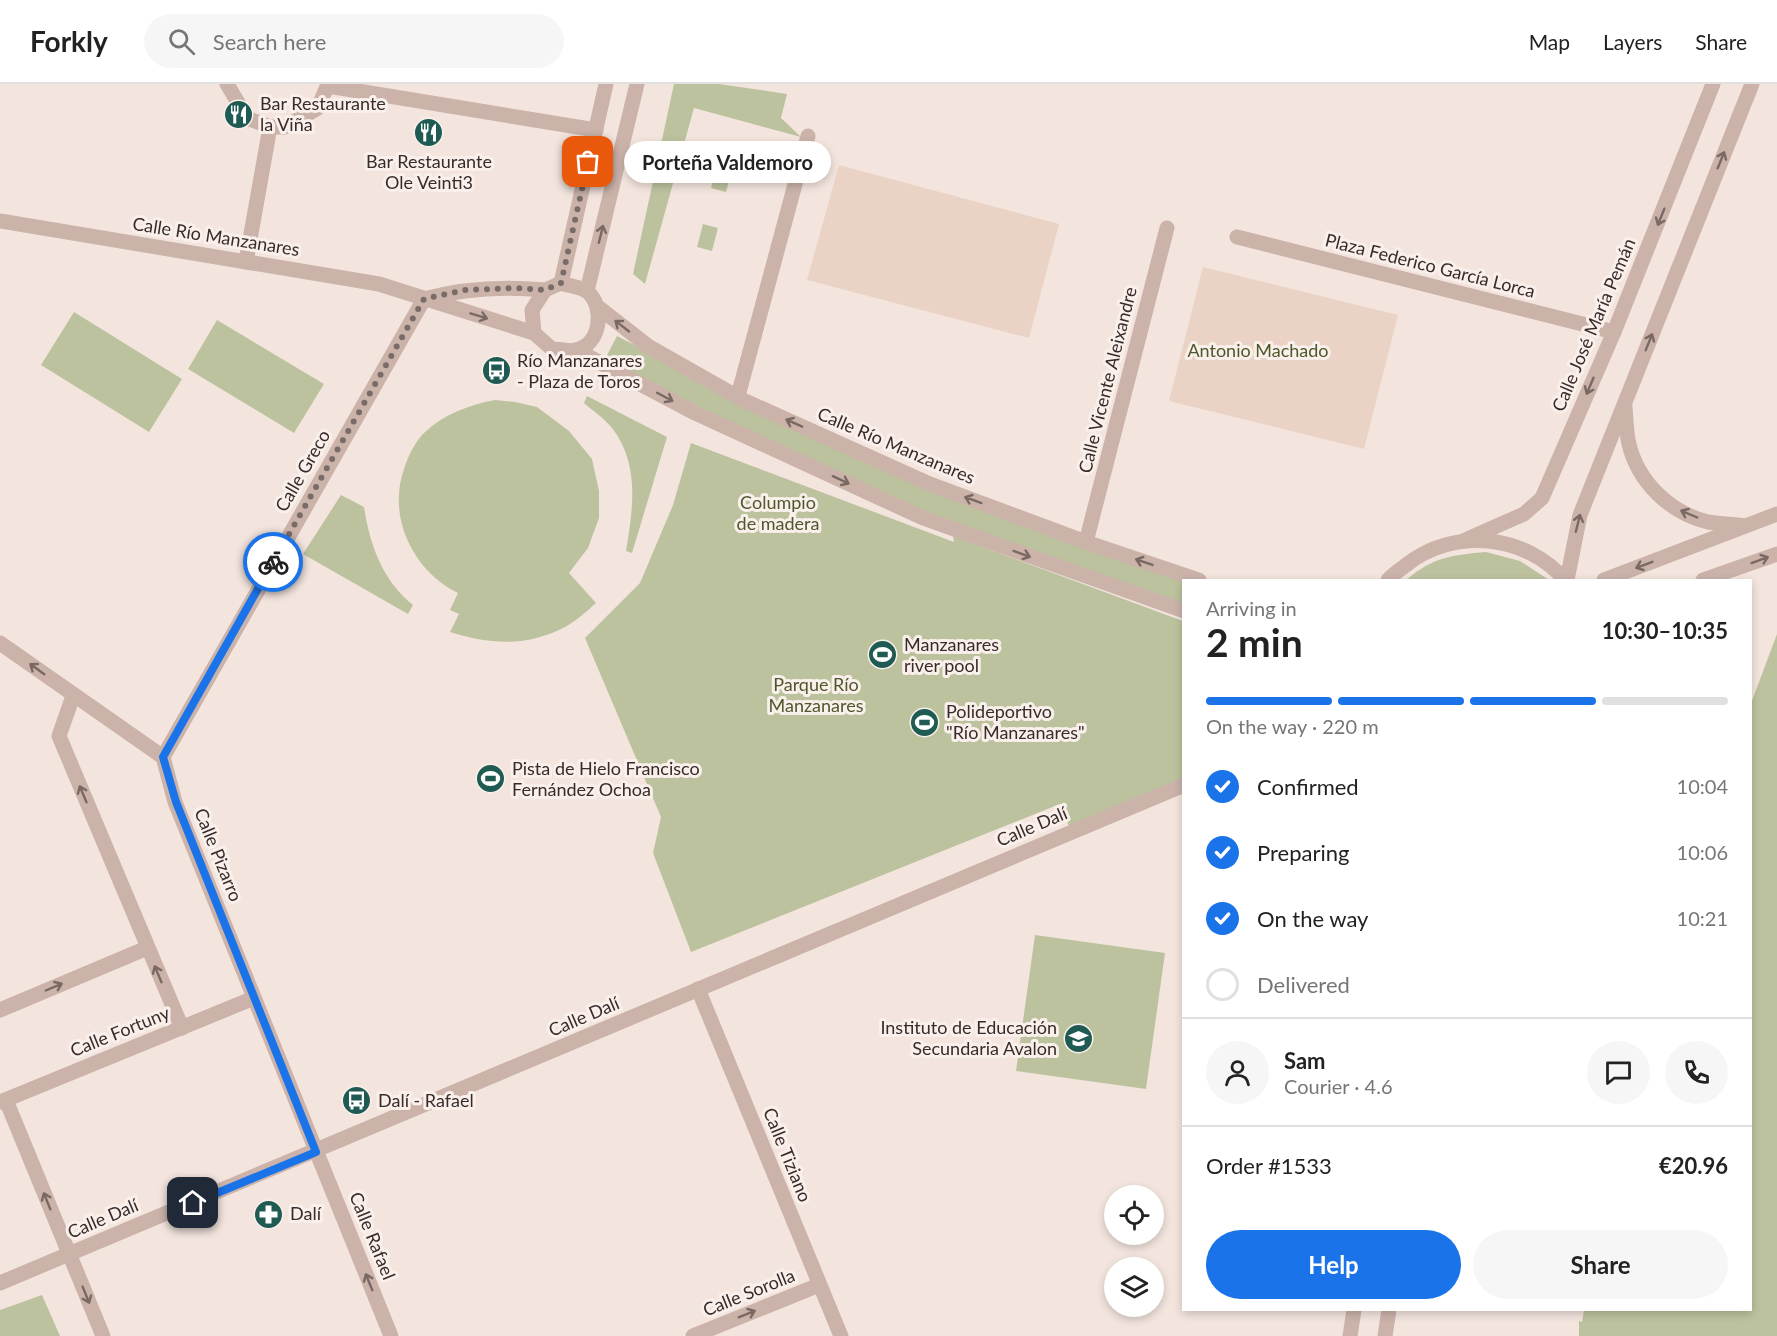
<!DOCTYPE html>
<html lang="en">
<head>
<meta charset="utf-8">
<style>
  body { margin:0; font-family:Lato,sans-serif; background:#f6f6f6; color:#222; height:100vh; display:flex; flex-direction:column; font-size:22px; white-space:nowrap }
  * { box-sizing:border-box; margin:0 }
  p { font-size:20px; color:#767676 }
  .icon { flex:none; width:33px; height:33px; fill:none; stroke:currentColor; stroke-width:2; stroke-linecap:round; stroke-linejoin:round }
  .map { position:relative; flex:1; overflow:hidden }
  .side { position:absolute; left:1182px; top:495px; width:570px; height:732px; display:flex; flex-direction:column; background:#fff; border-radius:0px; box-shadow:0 3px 9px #0003 }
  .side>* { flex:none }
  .tools { position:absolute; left:1104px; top:1101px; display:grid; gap:12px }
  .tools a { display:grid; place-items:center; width:60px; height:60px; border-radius:50%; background:#fff; box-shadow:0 3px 9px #0003; font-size:30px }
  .pin { position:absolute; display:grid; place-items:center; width:51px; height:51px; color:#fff; margin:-26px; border-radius:12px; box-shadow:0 3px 9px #0006 }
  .courier { position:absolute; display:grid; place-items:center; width:60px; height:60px; margin:-30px; border:4px solid #1a73e8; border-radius:50%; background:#fff; color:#222; box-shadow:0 2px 8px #0007 }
  .bubble { position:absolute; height:42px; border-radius:21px; background:#fff; box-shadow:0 3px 9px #0003; font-size:20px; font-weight:700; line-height:42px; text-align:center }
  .headline em { font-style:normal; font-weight:700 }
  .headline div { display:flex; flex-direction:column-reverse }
  .headline { display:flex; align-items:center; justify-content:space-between; height:102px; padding:0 24px }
  h1 { font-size:39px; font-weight:700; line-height:45px }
  .bar { display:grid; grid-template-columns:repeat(4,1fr); gap:9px 6px; align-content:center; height:72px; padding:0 24px }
  .bar i { height:8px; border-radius:4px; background:#e0e0e0 }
  .bar .current { background:#1a73e8 }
  .bar p { grid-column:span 4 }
  .line { display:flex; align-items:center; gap:15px; padding:0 24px; border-top:2px solid #e0e0e0 }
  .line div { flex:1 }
  .round { display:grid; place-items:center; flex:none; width:63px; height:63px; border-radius:32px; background:#f6f6f6 }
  ol { padding:0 24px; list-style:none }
  li { display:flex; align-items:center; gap:18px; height:66px }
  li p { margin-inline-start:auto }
  li .icon { padding:6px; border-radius:50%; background:#1a73e8; color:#fff; stroke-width:4 }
  li:last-child { color:#767676 }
  li i { width:33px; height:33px; border:3px solid #e0e0e0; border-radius:50% }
  .action { display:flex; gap:12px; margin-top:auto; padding:12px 24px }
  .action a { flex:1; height:69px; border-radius:36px; background:#1a73e8; color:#fff; font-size:24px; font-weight:700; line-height:69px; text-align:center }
  .action a+a { background:#f6f6f6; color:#222 }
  header { display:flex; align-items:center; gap:36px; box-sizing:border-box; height:84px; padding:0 30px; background:#fff; border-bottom:2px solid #e0e0e0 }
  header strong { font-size:28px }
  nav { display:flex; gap:33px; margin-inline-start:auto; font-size:21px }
  .search { width:420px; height:54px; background:#f6f6f6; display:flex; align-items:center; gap:15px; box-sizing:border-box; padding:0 21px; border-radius:33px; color:#767676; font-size:22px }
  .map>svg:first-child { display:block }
  .green { fill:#bdc29e }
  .plaza { fill:#ead3c5 }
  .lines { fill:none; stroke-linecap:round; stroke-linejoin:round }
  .street { stroke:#cbb3aa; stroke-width:15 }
  .oneway { stroke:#7a6863 }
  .done { stroke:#796c68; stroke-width:6; stroke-dasharray:0 10.8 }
  .route { stroke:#1a73e8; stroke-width:8 }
  .labels { text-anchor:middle; stroke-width:6; stroke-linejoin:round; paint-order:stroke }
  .poi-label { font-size:18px; fill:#382b29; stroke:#faf0eb; text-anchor:start }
  .street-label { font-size:18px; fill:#382b29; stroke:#faf0eb }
  .park-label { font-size:18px; fill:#4f572d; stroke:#faf0eb }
</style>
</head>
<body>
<header>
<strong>Forkly</strong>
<div class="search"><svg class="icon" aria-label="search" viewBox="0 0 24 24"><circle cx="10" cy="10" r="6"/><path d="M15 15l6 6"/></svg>Search here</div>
<nav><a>Map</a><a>Layers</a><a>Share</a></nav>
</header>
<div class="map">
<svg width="1777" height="1252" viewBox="0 0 1777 1252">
  <rect width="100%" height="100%" fill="#f3e5de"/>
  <g class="green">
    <path d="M 674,0 L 719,0 L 787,10 L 781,34 L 801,53 L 694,24 L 645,200 L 633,190 Z"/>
    <path d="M 716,82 L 732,86 L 726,108 L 711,104 Z"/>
    <path d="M 703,140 L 718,144 L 712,167 L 697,163 Z"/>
    <path d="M 74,228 L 182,295 L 149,348 L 41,281 Z"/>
    <path d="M 217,236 L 324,300 L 294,349 L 188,285 Z"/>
    <path d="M 617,252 L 850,371 L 1184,496 L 1183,523 L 946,438 L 750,349 L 605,275 Z"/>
    <path d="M 587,312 L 667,353 L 632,469 L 626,467 C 633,425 640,380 612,344 C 604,334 593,327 584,319 Z"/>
    <path d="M 495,316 L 515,318 L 537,323 L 569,347 L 592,375 L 599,407 L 599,434 L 588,464 L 569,489 L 596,519 C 587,527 577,536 567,542 C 528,563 491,561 450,548 L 459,530 L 450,526 L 458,509 C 413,487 387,433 404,385 C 408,372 415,358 424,349 C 444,330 469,321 495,316 Z"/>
    <path d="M 691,359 L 954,458 L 953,452 L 1183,537 L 1183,694 L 1070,745 L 1060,720 L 691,868 L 653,769 L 661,733 L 585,554 L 640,499 L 673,421 Z"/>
    <path d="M 341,411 L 364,423 C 370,461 382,496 413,521 L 408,530 L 303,470 Z"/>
    <path d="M 1486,468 L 1520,477 L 1549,496 L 1406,496 C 1433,473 1452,471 1486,468 Z"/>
    <path d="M 1777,550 L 1777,1252 L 1579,1252 L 1579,1237 L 1582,1238 L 1584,1226 L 1750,1226 L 1750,622 Z"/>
    <path d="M 1035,851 L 1165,869 L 1146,1005 L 1016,987 Z"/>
    <path d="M 42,1211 L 60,1252 L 0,1252 L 0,1226 Z"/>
  </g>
  <g class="plaza">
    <path d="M 839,81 L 1059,140 L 1029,254 L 807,196 Z"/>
    <path d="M 1203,183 L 1398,231 L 1364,365 L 1169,317 Z"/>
  </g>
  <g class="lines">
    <g class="street">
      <path d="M 227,0 L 247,34 L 270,43 L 285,43 L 318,24 L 328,0"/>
      <path d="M 328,2 L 596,46"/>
      <path d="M 0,137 L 379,200 L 534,249"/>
      <path d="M 1237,153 L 1614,248"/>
      <path d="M 246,178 L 270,43"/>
      <path d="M 561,199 C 569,202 582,203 588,208 C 605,224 601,260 576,266 C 569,268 559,265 552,265 L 534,249 L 532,226 L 545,206 Z"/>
      <path d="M 561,199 L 606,0"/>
      <path d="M 587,207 L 637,0"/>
      <path d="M 424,215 C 464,204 504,202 545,206"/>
      <path d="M 598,223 L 648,262 L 743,316 L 930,400 L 1086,458 L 1199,496"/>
      <path d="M 576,266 L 695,329 L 923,434 L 1184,527"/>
      <path d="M 738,312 L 808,52"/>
      <path d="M 1625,323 C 1626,335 1626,348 1629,360 C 1638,398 1670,429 1708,438 C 1720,440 1733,440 1745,442"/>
      <path d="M 1465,456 L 1524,430 L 1542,414 L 1614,248 L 1713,0"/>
      <path d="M 1086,458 L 1167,144"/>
      <path d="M 1388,496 C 1393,490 1400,486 1406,481 C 1454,443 1525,450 1565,496"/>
      <path d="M 1567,496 L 1580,431 L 1752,0"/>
      <path d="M 1604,496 L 1777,430"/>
      <path d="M 1703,496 L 1777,470"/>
      <path d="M 0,559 L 163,673 L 175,718 L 391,1252"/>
      <path d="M 73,612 L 59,652 L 182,944"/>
      <path d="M 163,673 L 424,215"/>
      <path d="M 698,905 L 841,1252"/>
      <path d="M 0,926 L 147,864"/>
      <path d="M 6,1016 L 103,1252"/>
      <path d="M 0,1018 L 254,914"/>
      <path d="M 0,1199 L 1184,701"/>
      <path d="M 693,1252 L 819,1201"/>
      <path d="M 1350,1252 L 1354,1226"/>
      <path d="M 1385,1252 L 1389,1226"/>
    </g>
  </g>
  <defs><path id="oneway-shaft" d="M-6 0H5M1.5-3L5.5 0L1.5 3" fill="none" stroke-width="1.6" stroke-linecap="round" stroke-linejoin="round" transform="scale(1.5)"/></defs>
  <g class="oneway">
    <use href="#oneway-shaft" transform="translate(1721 76) rotate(-68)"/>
    <use href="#oneway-shaft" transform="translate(1661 133) rotate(112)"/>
    <use href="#oneway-shaft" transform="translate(601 150) rotate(-76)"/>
    <use href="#oneway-shaft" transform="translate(479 232) rotate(17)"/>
    <use href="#oneway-shaft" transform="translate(622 242) rotate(-142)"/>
    <use href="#oneway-shaft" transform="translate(1649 258) rotate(-68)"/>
    <use href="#oneway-shaft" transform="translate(1590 302) rotate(113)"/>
    <use href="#oneway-shaft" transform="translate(665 313) rotate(28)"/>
    <use href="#oneway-shaft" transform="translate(794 339) rotate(-156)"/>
    <use href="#oneway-shaft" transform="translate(841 396) rotate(25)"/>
    <use href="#oneway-shaft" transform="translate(973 416) rotate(-160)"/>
    <use href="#oneway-shaft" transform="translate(1689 430) rotate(-157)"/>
    <use href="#oneway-shaft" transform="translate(1578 439) rotate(-76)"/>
    <use href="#oneway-shaft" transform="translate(1022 470) rotate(20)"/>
    <use href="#oneway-shaft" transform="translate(1760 476) rotate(-20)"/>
    <use href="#oneway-shaft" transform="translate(1144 478) rotate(-161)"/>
    <use href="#oneway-shaft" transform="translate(1644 481) rotate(159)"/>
    <use href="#oneway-shaft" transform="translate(37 585) rotate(-144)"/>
    <use href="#oneway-shaft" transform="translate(83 710) rotate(-113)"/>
    <use href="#oneway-shaft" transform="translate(158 890) rotate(-113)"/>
    <use href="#oneway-shaft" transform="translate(54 903) rotate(-23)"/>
    <use href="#oneway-shaft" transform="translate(47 1117) rotate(-112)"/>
    <use href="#oneway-shaft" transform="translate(369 1198) rotate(-112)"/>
    <use href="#oneway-shaft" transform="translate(86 1211) rotate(68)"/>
    <use href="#oneway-shaft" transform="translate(747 1230) rotate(-22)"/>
  </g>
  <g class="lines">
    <path class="done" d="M 273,478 L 424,215 L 465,206 L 517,204 L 545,206 L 561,199 L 588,78"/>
    <path class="route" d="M 193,1119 L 316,1068 L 176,718 L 163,673 L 273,478"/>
  </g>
  <defs>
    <symbol id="restaurant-disc" viewBox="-11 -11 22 22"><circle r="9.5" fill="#1f5a53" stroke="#faf0eb"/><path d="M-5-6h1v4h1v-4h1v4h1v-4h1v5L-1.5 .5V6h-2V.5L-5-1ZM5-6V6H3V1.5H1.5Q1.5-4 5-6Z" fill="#fff"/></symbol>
    <symbol id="bus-disc" viewBox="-11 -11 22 22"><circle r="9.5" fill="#1f5a53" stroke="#faf0eb"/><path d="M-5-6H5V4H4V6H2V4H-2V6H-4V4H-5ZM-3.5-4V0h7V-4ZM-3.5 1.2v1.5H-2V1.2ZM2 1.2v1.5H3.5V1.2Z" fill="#fff"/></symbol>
    <symbol id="stadium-disc" viewBox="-11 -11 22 22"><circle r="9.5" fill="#1f5a53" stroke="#faf0eb"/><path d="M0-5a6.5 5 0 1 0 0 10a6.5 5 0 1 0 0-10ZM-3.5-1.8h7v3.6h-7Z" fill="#fff"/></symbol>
    <symbol id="school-disc" viewBox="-11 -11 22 22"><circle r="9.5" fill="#1f5a53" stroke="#faf0eb"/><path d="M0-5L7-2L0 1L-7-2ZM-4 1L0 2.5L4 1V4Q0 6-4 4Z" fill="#fff"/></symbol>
    <symbol id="pharmacy-disc" viewBox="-11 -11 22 22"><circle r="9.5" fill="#1f5a53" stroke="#faf0eb"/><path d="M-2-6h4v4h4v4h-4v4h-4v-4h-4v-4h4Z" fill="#fff"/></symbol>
  </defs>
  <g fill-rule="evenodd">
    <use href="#restaurant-disc" x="222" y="14" width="33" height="33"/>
    <use href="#restaurant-disc" x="412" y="32" width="33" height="33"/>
    <use href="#bus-disc" x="480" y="270" width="33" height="33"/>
    <use href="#stadium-disc" x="866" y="554" width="33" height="33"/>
    <use href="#stadium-disc" x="908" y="622" width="33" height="33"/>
    <use href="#stadium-disc" x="474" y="678" width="33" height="33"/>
    <use href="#school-disc" x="1062" y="938" width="33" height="33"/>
    <use href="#bus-disc" x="340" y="1000" width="33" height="33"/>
    <use href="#pharmacy-disc" x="252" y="1114" width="33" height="33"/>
  </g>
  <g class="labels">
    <g class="poi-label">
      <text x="260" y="26">Bar Restaurante<tspan x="260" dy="21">la Viña</tspan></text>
      <text x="429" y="84" text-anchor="middle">Bar Restaurante<tspan x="429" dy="21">Ole Veinti3</tspan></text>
      <text x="517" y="283">Río Manzanares<tspan x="517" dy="21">- Plaza de Toros</tspan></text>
      <text x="904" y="567">Manzanares<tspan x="904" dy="21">river pool</tspan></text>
      <text x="946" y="634">Polideportivo<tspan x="946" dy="21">"Río Manzanares"</tspan></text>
      <text x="512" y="691">Pista de Hielo Francisco<tspan x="512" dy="21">Fernández Ochoa</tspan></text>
      <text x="1057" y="950" text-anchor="end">Instituto de Educación<tspan x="1057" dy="21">Secundaria Avalon</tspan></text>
      <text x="378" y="1023">Dalí - Rafael</text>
      <text x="290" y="1136">Dalí</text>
    </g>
    <g class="street-label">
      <text transform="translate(216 153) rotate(9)" y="6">Calle Río Manzanares</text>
      <text transform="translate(1430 182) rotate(14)" y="6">Plaza Federico García Lorca</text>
      <text transform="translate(1594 241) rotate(-67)" y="6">Calle José María Pemán</text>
      <text transform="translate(1108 296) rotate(-76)" y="6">Calle Vicente Aleixandre</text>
      <text transform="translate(896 362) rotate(23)" y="6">Calle Río Manzanares</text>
      <text transform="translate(303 387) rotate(-60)" y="6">Calle Greco</text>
      <text transform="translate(1032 743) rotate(-23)" y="6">Calle Dalí</text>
      <text transform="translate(218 771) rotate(68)" y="6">Calle Pizarro</text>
      <text transform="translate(584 933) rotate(-23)" y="6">Calle Dalí</text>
      <text transform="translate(120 948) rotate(-22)" y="6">Calle Fortuny</text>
      <text transform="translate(787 1071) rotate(68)" y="6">Calle Tiziano</text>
      <text transform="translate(103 1135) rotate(-23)" y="6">Calle Dalí</text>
      <text transform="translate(372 1152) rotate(68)" y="6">Calle Rafael</text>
      <text transform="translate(749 1209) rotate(-22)" y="6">Calle Sorolla</text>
    </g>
    <g class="park-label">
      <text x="1258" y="273">Antonio Machado</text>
      <text x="778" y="425">Columpio<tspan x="778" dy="21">de madera</tspan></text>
      <text x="816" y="607">Parque Río<tspan x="816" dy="21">Manzanares</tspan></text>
    </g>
  </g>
</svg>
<div class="tools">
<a><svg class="icon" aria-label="locate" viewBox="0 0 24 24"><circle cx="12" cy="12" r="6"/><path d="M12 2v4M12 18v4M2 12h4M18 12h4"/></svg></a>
<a><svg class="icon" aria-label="layers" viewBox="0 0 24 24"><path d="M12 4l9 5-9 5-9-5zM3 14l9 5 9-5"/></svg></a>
</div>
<div class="pin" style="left:588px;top:78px;background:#ea580c"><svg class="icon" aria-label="bag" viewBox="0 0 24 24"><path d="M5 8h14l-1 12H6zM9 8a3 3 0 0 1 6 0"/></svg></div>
<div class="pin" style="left:193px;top:1119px;background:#1f2937"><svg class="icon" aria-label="home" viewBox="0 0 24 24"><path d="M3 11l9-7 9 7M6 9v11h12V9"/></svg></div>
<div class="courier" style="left:273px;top:478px"><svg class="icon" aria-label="bike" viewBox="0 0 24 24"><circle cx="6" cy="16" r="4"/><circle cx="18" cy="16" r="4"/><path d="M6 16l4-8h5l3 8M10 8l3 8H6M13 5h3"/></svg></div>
<div class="bubble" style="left:624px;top:57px;width:207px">Porteña Valdemoro</div>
<section class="side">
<div class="headline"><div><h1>2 min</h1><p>Arriving in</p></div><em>10:30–10:35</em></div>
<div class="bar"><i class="current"></i><i class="current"></i><i class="current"></i><i></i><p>On the way · 220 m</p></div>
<ol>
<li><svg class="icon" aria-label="check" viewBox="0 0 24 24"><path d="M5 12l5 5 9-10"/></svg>Confirmed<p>10:04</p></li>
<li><svg class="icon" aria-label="check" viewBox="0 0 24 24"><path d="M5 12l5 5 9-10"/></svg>Preparing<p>10:06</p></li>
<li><svg class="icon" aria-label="check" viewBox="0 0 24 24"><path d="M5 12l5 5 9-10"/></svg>On the way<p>10:21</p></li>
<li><i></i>Delivered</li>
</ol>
<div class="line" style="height:108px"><a class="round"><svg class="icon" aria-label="person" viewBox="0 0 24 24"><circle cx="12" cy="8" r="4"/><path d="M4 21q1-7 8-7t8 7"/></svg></a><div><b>Sam</b><p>Courier · 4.6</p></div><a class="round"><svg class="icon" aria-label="chat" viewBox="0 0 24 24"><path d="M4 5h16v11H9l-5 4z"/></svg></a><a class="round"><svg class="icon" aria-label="phone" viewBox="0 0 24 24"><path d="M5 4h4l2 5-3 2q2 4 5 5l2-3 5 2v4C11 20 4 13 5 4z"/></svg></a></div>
<div class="line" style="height:78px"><div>Order #1533</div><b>€20.96</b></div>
<div class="action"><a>Help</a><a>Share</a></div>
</section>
</div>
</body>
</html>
